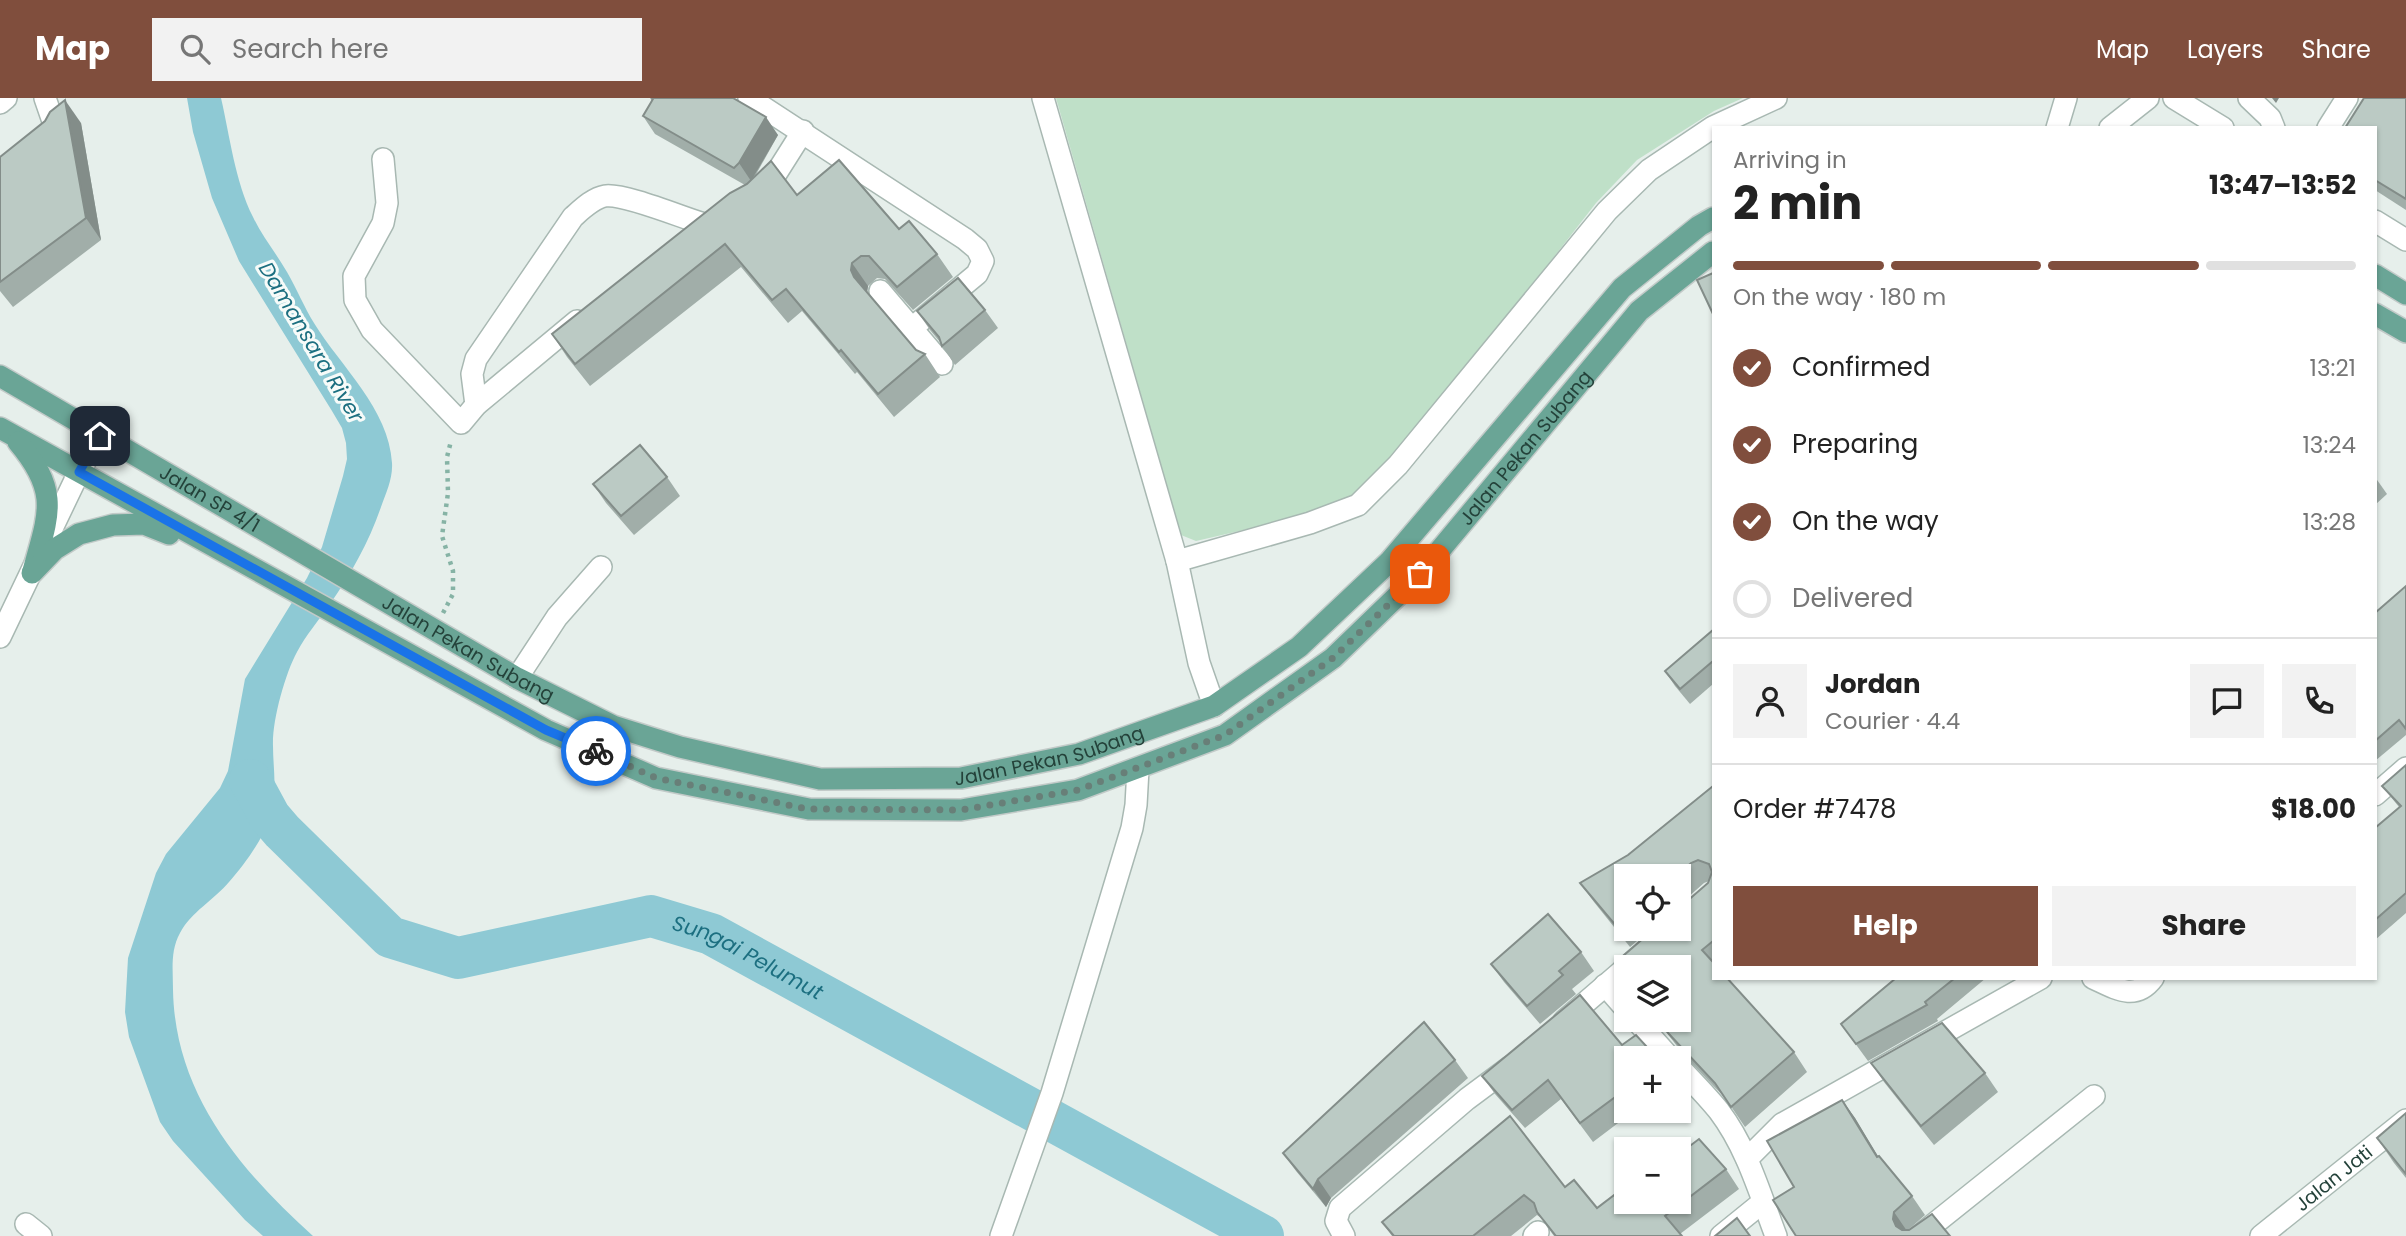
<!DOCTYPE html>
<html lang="en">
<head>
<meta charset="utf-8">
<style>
  body { margin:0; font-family:Poppins,sans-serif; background:#f2f2f2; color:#222; height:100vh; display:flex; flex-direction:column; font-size:26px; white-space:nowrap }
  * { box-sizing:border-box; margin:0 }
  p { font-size:23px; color:#767676 }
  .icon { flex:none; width:38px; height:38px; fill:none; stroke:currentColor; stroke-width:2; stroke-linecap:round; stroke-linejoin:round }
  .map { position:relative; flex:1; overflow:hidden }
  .sheet { position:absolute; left:1712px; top:28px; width:665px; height:854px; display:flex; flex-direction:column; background:#fff; border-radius:0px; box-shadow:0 2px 5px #0004 }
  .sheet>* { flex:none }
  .tools { position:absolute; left:1614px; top:766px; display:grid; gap:14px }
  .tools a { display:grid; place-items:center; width:77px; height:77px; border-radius:0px; background:#fff; box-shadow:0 2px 5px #0004; font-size:35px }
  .pin { position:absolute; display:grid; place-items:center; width:60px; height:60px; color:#fff; margin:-30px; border-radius:14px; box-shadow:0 4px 10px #0006 }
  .courier { position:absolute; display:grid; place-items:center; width:70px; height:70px; margin:-35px; border:5px solid #1a73e8; border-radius:50%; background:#fff; color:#222; box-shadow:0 2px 9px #0007 }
  .head em { font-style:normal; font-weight:700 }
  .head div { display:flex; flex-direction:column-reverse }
  .head { display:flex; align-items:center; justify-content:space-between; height:119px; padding:0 21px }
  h1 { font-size:46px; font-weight:700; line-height:52px }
  .bar { display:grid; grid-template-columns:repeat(4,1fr); gap:10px 7px; align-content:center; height:84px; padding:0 21px }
  .bar i { height:9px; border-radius:5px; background:#e0e0e0 }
  .bar .active { background:#804e3d }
  .bar p { grid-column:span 4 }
  .line { display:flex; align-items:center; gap:18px; padding:0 21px; border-top:2px solid #e0e0e0 }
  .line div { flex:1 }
  .round { display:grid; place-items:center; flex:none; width:74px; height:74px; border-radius:0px; background:#f2f2f2 }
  ol { padding:0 21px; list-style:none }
  li { display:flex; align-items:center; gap:21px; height:77px }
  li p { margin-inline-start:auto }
  li .icon { padding:7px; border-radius:50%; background:#804e3d; color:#fff; stroke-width:4 }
  li:last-child { color:#767676 }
  li i { width:38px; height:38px; border:4px solid #e0e0e0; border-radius:50% }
  .action { display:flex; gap:14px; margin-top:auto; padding:14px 21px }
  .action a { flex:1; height:80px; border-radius:0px; background:#804e3d; color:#fff; font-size:28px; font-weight:700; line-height:80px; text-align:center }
  .action a+a { background:#f2f2f2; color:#222 }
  header { display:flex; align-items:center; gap:42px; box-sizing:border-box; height:98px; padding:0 35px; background:#804e3d; color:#fff }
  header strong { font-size:33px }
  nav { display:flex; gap:38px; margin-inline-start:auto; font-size:24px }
  .search { width:490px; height:63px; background:#f2f2f2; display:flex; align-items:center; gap:18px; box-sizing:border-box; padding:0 24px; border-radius:0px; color:#767676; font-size:26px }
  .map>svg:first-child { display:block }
  .green { fill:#bfe0c8 }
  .water { fill:#8ec9d4 }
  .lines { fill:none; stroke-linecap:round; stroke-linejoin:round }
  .river { stroke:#8ec9d4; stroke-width:42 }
  .minor-casing { stroke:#a8b8b2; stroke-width:24 }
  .major-casing { stroke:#c2cac8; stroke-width:24 }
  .path { stroke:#86b3a5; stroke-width:4.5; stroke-dasharray:3.5 5; stroke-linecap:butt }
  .minor { stroke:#fff; stroke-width:21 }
  .major { stroke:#6aa596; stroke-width:21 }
  .wall { fill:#a1aea9 }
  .shaded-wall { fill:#838d89 }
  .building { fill:#bbcac4; stroke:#838d89; stroke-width:2 }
  .done { stroke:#687f78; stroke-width:7; stroke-dasharray:0 12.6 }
  .route { stroke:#1a73e8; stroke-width:9 }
  .labels { text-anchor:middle; stroke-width:6; stroke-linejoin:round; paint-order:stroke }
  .street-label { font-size:19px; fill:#24423a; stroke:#f7fbf9 }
  .water-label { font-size:21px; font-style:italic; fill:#1c6f80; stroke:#f7fbf9 }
</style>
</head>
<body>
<header>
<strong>Map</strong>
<div class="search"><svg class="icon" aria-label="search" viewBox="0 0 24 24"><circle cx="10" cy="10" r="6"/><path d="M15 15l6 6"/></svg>Search here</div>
<nav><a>Map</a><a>Layers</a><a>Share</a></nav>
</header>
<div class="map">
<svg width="2406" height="1138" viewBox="0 0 2406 1138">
  <rect width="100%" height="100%" fill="#e6efeb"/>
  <path class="green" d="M 1056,0 L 1743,0 L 1714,13 L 1637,62 L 1596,105 L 1500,228 L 1391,359 L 1356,396 L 1317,415 L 1196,443 L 1181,437 Z"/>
  <path class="water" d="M 187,0 L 221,0 C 230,39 235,83 253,119 C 262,138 276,155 287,174 C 297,191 304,209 314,225 C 341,269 389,311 392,365 C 393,380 386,395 381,409 C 369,444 351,476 330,506 C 319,522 306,537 297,554 C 285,576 272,623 273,648 C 273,671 278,695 270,719 C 263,741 245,766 229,784 C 214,802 191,814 180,835 C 170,853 173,873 173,892 C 175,996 240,1072 313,1138 L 263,1138 L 245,1122 L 173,1043 L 160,1024 L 129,939 L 125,914 L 128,860 L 156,775 L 166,756 L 220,690 L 228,673 L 245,581 L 307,480 L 322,449 L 343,378 L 347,361 L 346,345 L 342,330 L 332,313 L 239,163 L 212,100 L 193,34 Z"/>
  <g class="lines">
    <path class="river" id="s1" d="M 250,682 L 270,719 L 282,733 L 390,839 L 458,860 L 651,818 L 711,836 L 1263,1138"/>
    <defs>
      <g id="minor">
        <path d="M 45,0 L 55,29 L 48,40"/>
        <path d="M 749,0 L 965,141 L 977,151 L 983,163 L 977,176 L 912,230"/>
        <path d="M 1043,0 L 1177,463 L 1199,565 L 1214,608"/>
        <path d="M 2174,0 L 2223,30"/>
        <path d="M 2249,0 L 2270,20 L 2274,30"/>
        <path d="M 0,5 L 6,0"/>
        <path d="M 2057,30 L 2066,0"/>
        <path d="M 2110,30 L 2148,0"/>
        <path d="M 2328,30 L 2347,0"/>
        <path d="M 383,61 L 387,105 L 383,125 L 354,178 L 355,202 L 372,232 L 461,325 L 476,307 L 577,223"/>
        <path d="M 760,94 L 772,82 L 803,33"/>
        <path d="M 2375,123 L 2406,142"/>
        <path d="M 880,193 L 942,266"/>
        <path d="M 476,307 L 472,276 L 476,261 L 573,119 C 581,112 593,100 605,98 C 623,95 681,119 701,125"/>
        <path d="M 1177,463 L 1310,425 L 1358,407 L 1398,367 L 1607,113 L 1649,72 L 1713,29 L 1776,0"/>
        <path d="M 0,539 L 79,374 L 100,338"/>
        <path d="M 517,580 L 557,519 L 601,469"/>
        <path d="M 2375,697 L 2406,670"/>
        <path d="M 2093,880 C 2115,890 2135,904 2153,880"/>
        <path d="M 1605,887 L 1626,911"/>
        <path d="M 1636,922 L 1671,961"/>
        <path d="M 1564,923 L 1671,831"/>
        <path d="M 1678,968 C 1692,983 1707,998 1719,1013 C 1747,1050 1760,1096 1776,1138"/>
        <path d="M 1747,1061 L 1782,1026 L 2041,880"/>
        <path d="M 26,1126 L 41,1138"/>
        <path d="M 1001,1138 L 1052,995 L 1132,730 L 1136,707 L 1138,671"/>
        <path d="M 1344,1138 L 1336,1123 L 1340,1110 L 1467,1001 L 1510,969"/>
        <path d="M 1534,1138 L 1538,1134"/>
        <path d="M 1721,1138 L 1763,1104"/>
        <path d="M 1919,1138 L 2094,998"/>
        <path id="s2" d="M 2261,1138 L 2406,1022"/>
      </g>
      <g id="major">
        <path d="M 2375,177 L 2406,196"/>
        <path d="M 2375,216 L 2406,234"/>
        <path id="s3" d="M 0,278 L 517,580 L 613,628 L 680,649 L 820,681 L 961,680 L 1079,656 L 1214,608 L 1299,549 L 1389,464 L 1622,190 L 1699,128 L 1713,120"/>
        <path id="s4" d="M 0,330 L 546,632 L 656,680 L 809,711 L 961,712 L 1078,692 L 1225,637 L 1333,560 L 1420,476 L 1639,213 L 1713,154"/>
        <path d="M 18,344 C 60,394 49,415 33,473"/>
        <path d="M 32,475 L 55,451 L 79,436 L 113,427 L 144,426 L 169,436"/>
      </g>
    </defs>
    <use href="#minor" class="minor-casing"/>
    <use href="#major" class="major-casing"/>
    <path class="path" d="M 443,515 L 453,496 L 453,473 L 442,438 L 448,395 L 447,359 L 451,343"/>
    <use href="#minor" class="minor"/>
    <use href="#major" class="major"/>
  </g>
  <g class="wall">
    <path d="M 650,0 L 733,0 L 778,37 L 754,80 L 797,97 L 899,131 L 937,156 L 953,179 L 913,212 L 885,181 L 877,180 L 868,188 L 867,194 L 916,252 L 925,256 L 940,279 L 894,319 L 857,274 L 855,276 L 802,213 L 788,225 L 741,169 L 590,288 L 567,259 L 552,236 L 745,87 L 655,36 L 643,18 L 652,3 Z"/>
    <path d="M 2406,0 L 2406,112 L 2375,92 L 2375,30 Z"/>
    <path d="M 81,25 L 101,142 L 13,209 L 0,193 L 0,59 Z"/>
    <path d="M 985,212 L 998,230 L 955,267 L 942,248 L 940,244 L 930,232 L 917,213 Z"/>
    <path d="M 667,379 L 680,398 L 634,437 L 606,405 L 593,386 Z"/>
    <path d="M 2375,379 L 2387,396 L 2375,407 Z"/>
    <path d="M 2406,488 L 2406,637 L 2375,663 L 2375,519 Z"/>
    <path d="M 1713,532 L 1713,586 L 1690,606 L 1675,588 L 1665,573 Z"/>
    <path d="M 2406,667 L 2406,815 L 2375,842 L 2375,730 L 2399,709 L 2382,688 Z"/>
    <path d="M 1713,688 L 1713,880 L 1794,954 L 1807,974 L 1745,1029 L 1726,1001 L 1683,956 L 1657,922 L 1678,922 L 1626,870 L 1626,881 L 1615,865 L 1708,785 L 1709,783 L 1704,785 L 1678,808 L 1678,779 L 1626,779 L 1626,831 L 1651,831 L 1630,849 L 1594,804 L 1580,785 L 1628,757 Z"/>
    <path d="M 1581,854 L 1594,873 L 1572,891 L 1576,896 L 1540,926 L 1504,884 L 1491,866 Z"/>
    <path d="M 1896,880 L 1986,880 L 1937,921 L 1938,923 L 1868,963 L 1841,926 Z"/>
    <path d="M 1626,961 L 1626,1013 L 1634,1013 L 1593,1044 L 1561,1001 L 1525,1030 L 1495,996 L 1482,978 Z"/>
    <path d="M 1455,962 L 1468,980 L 1331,1100 L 1326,1109 L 1296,1073 L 1283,1055 Z"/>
    <path d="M 1871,965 L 1985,975 L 1998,994 L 1934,1047 L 1884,984 Z"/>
    <path d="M 1842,1002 L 1855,1020 L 1878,1059 L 1912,1098 L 1925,1117 L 1908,1132 L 1950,1138 L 1796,1138 L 1790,1130 L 1794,1089 Z"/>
    <path d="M 2406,1015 L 2406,1080 L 2394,1065 L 2377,1040 Z"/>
    <path d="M 1726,1071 L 1739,1091 L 1680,1136 L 1682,1138 L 1554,1138 L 1541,1120 L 1537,1117 L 1511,1138 L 1392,1138 L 1382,1124 L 1565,1089 L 1597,1110 L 1626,1104 Z"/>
  </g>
  <g class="shaded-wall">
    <path d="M 2272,0 L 2279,0 L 2276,5 Z"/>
    <path d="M 65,2 L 81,25 L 101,142 L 86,120 Z"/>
    <path d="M 766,19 L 778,37 L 751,83 L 739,65 Z"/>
    <path d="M 852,165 L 868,188 L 867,195 L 854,179 L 851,172 Z"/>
    <path d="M 1842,1002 L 1855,1020 L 1890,1078 L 1877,1059 Z"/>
    <path d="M 1318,1081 L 1331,1100 L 1326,1109 L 1313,1091 Z"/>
    <path d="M 1894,1114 L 1907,1133 L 1906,1138 L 1896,1128 L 1893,1121 Z"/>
  </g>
  <g class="building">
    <path d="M 652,0 L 733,0 L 766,19 L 739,65 L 734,70 L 643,18 L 653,1 Z"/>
    <path d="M 2364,0 L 2406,0 L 2406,101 L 2375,82 L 2375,30 L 2345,30 Z"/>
    <path d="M 65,2 L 86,120 L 0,184 L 0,59 L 45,23 L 50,14 Z"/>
    <path d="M 839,62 L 899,131 L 909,123 L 937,156 L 897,189 L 869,158 L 861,158 L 852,165 L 851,172 L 854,179 L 916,252 L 925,256 L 878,296 L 841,252 L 839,254 L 786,191 L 772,202 L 725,146 L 575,266 L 552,236 L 730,95 L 747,86 L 771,63 L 797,97 Z"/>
    <path d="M 1713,175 L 1713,216 L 1697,182 Z"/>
    <path d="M 958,180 L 985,212 L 942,248 L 939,239 L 917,213 Z"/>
    <path d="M 640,347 L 667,379 L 621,418 L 593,386 Z"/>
    <path d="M 2406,488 L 2406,631 L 2399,622 L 2375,643 L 2375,515 Z"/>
    <path d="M 1713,532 L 1713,563 L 1680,591 L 1665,573 Z"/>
    <path d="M 2406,667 L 2406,795 L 2375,822 L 2375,730 L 2401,708 L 2382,688 Z"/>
    <path d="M 1713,688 L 1713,843 L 1702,852 L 1713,864 L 1713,880 L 1727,880 L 1794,954 L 1731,1009 L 1715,985 L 1669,936 L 1658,922 L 1678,922 L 1678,870 L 1626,870 L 1626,880 L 1615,865 L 1654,831 L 1678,831 L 1678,811 L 1708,785 L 1712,774 L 1709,766 L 1698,762 L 1691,765 L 1675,779 L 1626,779 L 1626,821 L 1617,829 L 1580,785 L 1628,757 Z"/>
    <path d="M 1548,816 L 1581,854 L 1559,873 L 1563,877 L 1527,908 L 1491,866 Z"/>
    <path d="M 1896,880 L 1955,880 L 1925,904 L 1927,907 L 1856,946 L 1841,926 Z"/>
    <path d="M 1580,897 L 1622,947 L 1636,937 L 1658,961 L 1626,961 L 1626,991 L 1580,1025 L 1548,982 L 1512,1012 L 1482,978 Z"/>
    <path d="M 1424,924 L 1455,962 L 1318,1081 L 1313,1091 L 1283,1055 Z"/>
    <path d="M 1942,925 L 1985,975 L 1921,1028 L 1871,965 Z"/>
    <path d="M 1842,1002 L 1877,1059 L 1879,1058 L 1912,1098 L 1894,1114 L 1893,1121 L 1896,1128 L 1902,1132 L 1909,1132 L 1932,1116 L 1950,1138 L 1796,1138 L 1773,1102 L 1794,1089 L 1767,1043 Z"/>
    <path d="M 2406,1015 L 2406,1076 L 2377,1040 Z"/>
    <path d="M 1510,1018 L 1565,1089 L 1574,1082 L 1597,1110 L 1626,1088 L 1626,1104 L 1678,1104 L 1678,1057 L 1699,1041 L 1726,1071 L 1665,1118 L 1682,1138 L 1556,1138 L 1537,1114 L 1534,1105 L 1524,1097 L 1473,1138 L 1394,1138 L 1382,1124 Z"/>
    <path d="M 1737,1120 L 1750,1138 L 1715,1138 Z"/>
  </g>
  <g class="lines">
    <path class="done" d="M 596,653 L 656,680 L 808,711 L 961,712 L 1078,692 L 1225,637 L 1333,560 L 1420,476"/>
    <path class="route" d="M 100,338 L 79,374 L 546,632 L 596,653"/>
  </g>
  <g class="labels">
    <g class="street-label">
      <text dy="7" stroke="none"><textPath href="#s4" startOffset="1746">Jalan Pekan Subang</textPath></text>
      <text dy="7" stroke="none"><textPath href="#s3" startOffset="243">Jalan SP 4/1</textPath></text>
      <text dy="7" stroke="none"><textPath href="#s3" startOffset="542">Jalan Pekan Subang</textPath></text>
      <text dy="7" stroke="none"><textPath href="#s3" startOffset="1152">Jalan Pekan Subang</textPath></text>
      <text dy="7" stroke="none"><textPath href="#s2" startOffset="93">Jalan Jati</textPath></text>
    </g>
    <g class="water-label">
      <text transform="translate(311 244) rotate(59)" y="7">Damansara River</text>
      <text dy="7" stroke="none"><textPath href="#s1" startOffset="586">Sungai Pelumut</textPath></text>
    </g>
  </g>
</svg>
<div class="tools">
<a><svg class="icon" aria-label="locate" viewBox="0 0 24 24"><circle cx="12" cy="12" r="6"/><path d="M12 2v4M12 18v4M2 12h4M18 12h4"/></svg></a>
<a><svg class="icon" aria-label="layers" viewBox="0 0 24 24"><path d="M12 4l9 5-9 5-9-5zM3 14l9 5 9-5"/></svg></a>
<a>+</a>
<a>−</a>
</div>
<div class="pin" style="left:1420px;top:476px;background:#ea580c"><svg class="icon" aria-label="bag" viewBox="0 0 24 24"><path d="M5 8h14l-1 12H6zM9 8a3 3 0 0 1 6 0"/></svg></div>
<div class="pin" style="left:100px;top:338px;background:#1f2937"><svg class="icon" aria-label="home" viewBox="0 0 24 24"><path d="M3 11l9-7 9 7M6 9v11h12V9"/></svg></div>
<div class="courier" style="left:596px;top:653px"><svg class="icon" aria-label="bike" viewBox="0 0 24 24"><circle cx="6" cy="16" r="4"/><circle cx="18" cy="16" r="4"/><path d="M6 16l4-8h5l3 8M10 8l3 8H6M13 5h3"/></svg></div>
<section class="sheet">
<div class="head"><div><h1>2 min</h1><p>Arriving in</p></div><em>13:47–13:52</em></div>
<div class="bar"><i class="active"></i><i class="active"></i><i class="active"></i><i></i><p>On the way · 180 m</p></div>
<ol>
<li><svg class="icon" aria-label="check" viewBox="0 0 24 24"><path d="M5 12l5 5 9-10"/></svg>Confirmed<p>13:21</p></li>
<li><svg class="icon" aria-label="check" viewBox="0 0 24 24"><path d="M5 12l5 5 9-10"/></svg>Preparing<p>13:24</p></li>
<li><svg class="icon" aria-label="check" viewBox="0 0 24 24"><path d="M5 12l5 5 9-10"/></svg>On the way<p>13:28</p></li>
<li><i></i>Delivered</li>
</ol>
<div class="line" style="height:126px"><a class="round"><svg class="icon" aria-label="person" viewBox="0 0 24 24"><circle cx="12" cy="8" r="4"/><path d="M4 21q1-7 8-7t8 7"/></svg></a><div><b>Jordan</b><p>Courier · 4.4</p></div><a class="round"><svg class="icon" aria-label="chat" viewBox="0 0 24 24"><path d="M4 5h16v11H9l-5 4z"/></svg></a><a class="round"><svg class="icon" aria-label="phone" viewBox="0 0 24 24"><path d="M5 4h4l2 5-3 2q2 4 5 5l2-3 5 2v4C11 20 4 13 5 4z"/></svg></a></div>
<div class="line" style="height:91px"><div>Order #7478</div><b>$18.00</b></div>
<div class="action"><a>Help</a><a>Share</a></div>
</section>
</div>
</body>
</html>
